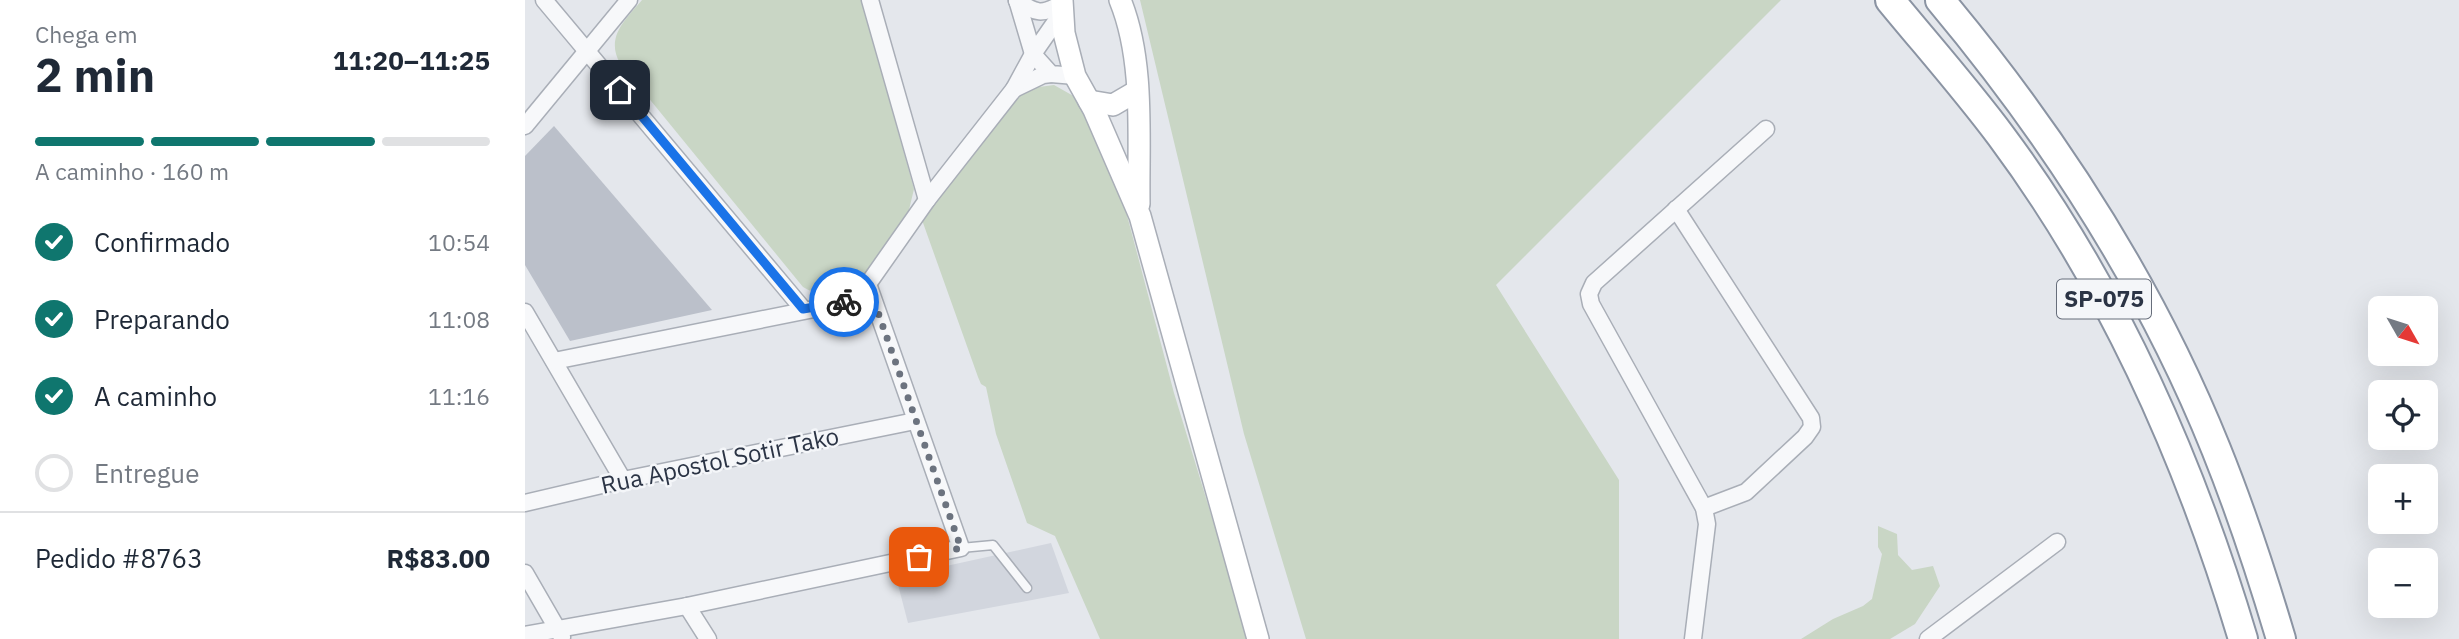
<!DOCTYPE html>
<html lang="pt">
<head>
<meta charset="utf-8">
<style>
  body { margin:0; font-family:"IBM Plex Sans",sans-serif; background:#f6f6f7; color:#1f2937; height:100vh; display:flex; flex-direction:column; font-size:26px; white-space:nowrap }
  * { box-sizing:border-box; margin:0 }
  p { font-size:23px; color:#747a83 }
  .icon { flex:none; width:38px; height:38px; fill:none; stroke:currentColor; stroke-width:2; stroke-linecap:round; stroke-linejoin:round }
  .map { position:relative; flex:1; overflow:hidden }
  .side { display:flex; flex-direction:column; background:#fff; width:525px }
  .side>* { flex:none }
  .needle { width:46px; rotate:129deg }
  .fabs { position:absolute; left:1843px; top:296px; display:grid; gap:14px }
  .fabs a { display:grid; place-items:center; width:70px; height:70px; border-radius:10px; background:#fff; box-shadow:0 7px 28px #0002; font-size:35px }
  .pin { position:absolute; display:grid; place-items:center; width:60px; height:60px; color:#fff; margin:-30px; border-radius:14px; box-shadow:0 4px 10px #0006 }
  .courier { position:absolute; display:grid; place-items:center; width:70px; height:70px; margin:-35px; border:5px solid #1a73e8; border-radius:50%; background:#fff; color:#222; box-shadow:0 2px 9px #0007 }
  .overview em { font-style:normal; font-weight:700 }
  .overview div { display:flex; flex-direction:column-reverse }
  .overview { display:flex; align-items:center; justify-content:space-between; height:119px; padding:0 35px }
  h1 { font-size:46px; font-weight:700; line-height:52px }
  .bar { display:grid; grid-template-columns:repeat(4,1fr); gap:10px 7px; align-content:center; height:84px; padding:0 35px }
  .bar i { height:9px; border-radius:5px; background:#e0e1e3 }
  .bar .on { background:#0f766e }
  .bar p { grid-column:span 4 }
  .line { display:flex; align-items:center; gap:18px; padding:0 35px; border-top:2px solid #e0e1e3 }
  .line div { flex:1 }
  ol { padding:0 35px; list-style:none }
  li { display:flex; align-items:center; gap:21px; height:77px }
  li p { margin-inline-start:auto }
  li .icon { padding:7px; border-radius:50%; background:#0f766e; color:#fff; stroke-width:4 }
  li:last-child { color:#747a83 }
  li i { width:38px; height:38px; border:4px solid #e0e1e3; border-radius:50% }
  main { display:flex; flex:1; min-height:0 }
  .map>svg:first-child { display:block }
  .built { fill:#d2d6de }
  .green { fill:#c9d6c5 }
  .building { fill:#bbc0ca }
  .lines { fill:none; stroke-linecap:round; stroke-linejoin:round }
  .lane-casing { stroke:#a9aeb7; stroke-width:11 }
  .street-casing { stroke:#a9aeb7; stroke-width:19 }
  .secondary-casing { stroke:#a9aeb7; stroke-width:24 }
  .highway-casing { stroke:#8b94a3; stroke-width:32 }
  .lane { stroke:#f7f8fa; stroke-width:8 }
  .street { stroke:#f7f8fa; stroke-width:16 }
  .secondary { stroke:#fff; stroke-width:21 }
  .highway { stroke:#fff; stroke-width:28 }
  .done { stroke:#6c737f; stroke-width:7; stroke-dasharray:0 12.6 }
  .route { stroke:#1a73e8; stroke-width:9 }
  .labels { text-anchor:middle; stroke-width:5; stroke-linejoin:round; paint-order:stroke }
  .shield { fill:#f4f6f9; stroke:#676e7b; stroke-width:2 }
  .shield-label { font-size:23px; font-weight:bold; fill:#2b3445 }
  .street-label { font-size:24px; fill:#2b3445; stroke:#f4f6f9 }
</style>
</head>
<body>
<main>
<section class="side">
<div class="overview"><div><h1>2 min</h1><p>Chega em</p></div><em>11:20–11:25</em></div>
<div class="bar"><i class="on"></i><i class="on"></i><i class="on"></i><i></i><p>A caminho · 160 m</p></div>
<ol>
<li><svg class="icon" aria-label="check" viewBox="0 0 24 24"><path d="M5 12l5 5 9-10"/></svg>Confirmado<p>10:54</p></li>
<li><svg class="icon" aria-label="check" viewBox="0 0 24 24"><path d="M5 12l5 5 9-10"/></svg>Preparando<p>11:08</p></li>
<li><svg class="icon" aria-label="check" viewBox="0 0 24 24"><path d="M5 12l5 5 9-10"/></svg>A caminho<p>11:16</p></li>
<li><i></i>Entregue</li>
</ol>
<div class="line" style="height:91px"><div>Pedido #8763</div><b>R$83.00</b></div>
</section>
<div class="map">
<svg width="1934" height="639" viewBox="0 0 1934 639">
  <rect width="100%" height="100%" fill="#e4e7ec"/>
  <path class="built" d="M 526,543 L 544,593 L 383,623 L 371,577 Z"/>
  <g class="green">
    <path d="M 117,0 L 337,0 L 389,189 L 383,214 L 332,285 C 315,295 296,298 278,287 L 95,63 C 80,37 101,19 117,0 Z"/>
    <path d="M 615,0 L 1256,0 L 971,285 L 1094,480 L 1094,639 L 781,639 L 719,434 Z"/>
    <path d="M 529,85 L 552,98 L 594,185 L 649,393 L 724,639 L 575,639 L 530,536 L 502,523 L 471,434 L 461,387 L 456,384 L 453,377 L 397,220 L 499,89 Z"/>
    <path d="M 1353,526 L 1372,534 L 1373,555 L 1387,570 L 1408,566 L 1415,586 L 1390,624 L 1365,639 L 1276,639 L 1308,619 L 1338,606 L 1347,599 L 1357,554 L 1353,547 Z"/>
  </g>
  <path class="building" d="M 29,126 L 187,310 L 45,341 L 0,265 L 0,156 Z"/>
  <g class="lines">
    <defs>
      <path id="lane" d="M 436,548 L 468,545 L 502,588"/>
      <g id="street">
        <path d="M 19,0 L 278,309"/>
        <path d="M 345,0 L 402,200"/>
        <path d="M 492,0 L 508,54 L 526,74 L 550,76"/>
        <path d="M 492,1 C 511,13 517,16 537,3"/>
        <path d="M 489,89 L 518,75 L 526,74"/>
        <path d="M 0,126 L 104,0"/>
        <path d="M 1151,209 L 1286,418 L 1287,427 L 1280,437 L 1221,492 L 1179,508"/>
        <path d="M 0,312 L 98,480"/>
        <path d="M 29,361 L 314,304 L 332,296 L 343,284 L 402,200 L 489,89 L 508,54 L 538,11"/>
        <path d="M 0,503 L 98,480 L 390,421"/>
        <path d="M 0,573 L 37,637"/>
        <path d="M 162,606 L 183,639"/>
        <path d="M 0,635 L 162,606 L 436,548 L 343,284"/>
        <path d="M 1168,639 L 1182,524 L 1179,508 L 1066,304 L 1064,294 L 1069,283 L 1241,129"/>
        <path d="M 1403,639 L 1532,542"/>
      </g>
      <g id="secondary">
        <path d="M 537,0 L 539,33 L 550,76 L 569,110 L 615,216 L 733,639"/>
        <path d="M 595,0 C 620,61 613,138 614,204"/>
        <path d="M 564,101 L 588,105 L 612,91"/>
      </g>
      <g id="highway">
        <path d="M 1365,0 C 1402,45 1441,89 1476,136 C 1587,285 1665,461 1718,639"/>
        <path d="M 1415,0 C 1528,135 1625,285 1691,449 C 1716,511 1737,575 1756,639"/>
      </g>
    </defs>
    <use href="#lane" class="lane-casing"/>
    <use href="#street" class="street-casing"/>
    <use href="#secondary" class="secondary-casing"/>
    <use href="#highway" class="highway-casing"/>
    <use href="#lane" class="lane"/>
    <use href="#street" class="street"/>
    <use href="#secondary" class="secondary"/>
    <use href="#highway" class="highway"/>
  </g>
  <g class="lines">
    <path class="done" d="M 319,302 L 332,296 L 343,284 L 436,548 L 394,557"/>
    <path class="route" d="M 95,90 L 278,309 L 319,302"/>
  </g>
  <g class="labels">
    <rect class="shield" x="1532" y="279.5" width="94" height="39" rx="5"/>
    <g class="shield-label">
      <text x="1579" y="307">SP-075</text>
    </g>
    <g class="street-label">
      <text transform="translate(195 461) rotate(-12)" y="8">Rua Apostol Sotir Tako</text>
    </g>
  </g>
</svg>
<div class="fabs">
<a><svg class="needle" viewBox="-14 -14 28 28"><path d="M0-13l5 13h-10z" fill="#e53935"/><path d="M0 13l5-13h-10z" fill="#747a83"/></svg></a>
<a><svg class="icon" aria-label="locate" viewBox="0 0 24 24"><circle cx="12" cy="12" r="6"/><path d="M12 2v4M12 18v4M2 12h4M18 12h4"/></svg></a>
<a>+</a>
<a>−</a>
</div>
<div class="pin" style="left:394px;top:557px;background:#ea580c"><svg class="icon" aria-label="bag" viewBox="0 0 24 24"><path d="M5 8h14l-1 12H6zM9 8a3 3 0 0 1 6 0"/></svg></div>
<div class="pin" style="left:95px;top:90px;background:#1f2937"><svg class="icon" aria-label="home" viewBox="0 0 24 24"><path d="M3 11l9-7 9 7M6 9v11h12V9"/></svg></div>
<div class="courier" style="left:319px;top:302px"><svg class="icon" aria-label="bike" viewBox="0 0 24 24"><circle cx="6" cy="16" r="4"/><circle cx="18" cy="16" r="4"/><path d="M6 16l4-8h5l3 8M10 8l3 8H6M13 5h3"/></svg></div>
</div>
</main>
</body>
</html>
